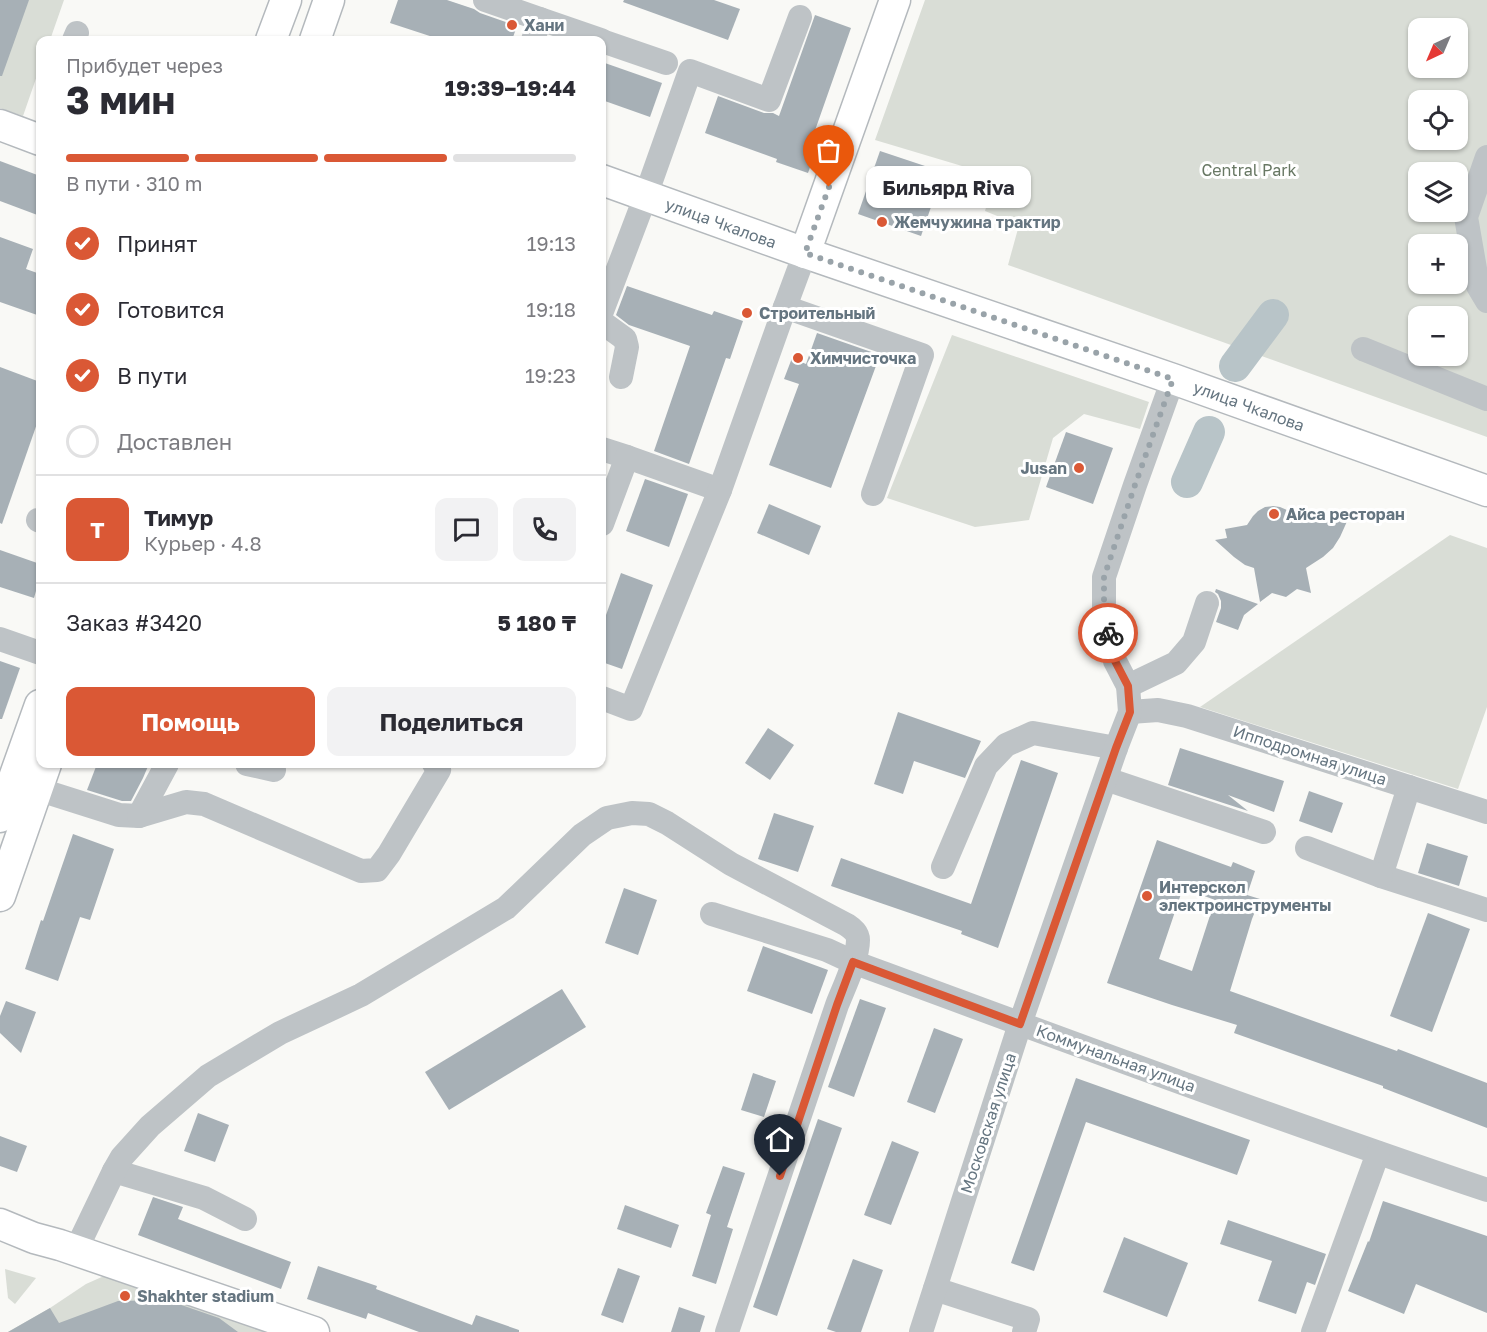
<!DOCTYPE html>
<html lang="ru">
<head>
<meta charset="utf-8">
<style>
  body { margin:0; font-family:"Golos Text",sans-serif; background:#f2f2f3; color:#2b2b33; height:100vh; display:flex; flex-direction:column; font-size:22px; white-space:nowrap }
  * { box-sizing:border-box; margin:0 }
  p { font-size:20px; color:#7c7c81 }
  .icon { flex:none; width:33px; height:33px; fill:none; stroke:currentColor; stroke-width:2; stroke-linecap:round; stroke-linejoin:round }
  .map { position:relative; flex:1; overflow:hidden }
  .details { position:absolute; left:36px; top:36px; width:570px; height:732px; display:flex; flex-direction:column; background:#fff; border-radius:12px; box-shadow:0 2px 4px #0004 }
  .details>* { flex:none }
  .needle { width:39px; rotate:224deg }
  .controls { position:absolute; left:1408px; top:18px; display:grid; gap:12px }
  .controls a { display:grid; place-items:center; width:60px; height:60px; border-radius:12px; background:#fff; box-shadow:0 2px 4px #0004; font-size:30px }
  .pin { position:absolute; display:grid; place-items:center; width:51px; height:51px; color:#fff; margin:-62px -26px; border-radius:50% 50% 50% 0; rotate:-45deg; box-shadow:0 0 6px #0007 }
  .pin .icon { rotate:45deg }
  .courier { position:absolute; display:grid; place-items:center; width:60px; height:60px; margin:-30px; border:4px solid #da5835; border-radius:50%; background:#fff; color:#222; box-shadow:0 2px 8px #0007 }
  .bubble { position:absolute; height:42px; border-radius:12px; background:#fff; box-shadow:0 2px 4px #0004; font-size:20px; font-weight:700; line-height:42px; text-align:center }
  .headline em { font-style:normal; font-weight:700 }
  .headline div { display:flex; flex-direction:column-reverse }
  .headline { display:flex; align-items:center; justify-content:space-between; height:102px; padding:0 30px }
  h1 { font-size:39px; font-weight:700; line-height:45px }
  .bar { display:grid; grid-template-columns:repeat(4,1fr); gap:9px 6px; align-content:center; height:72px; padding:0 30px }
  .bar i { height:8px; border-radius:4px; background:#e1e1e2 }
  .bar .selected { background:#da5835 }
  .bar p { grid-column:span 4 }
  .line { display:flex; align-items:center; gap:15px; padding:0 30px; border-top:2px solid #e1e1e2 }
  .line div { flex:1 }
  .round { display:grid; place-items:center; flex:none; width:63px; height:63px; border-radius:12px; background:#f2f2f3 }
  ol { padding:0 30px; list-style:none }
  li { display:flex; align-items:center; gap:18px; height:66px }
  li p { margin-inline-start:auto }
  li .icon { padding:6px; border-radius:50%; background:#da5835; color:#fff; stroke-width:4 }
  li:last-child { color:#7c7c81 }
  li i { width:33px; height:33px; border:3px solid #e1e1e2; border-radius:50% }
  .button { display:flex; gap:12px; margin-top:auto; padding:12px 30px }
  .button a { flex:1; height:69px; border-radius:12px; background:#da5835; color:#fff; font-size:24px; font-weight:700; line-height:69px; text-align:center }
  .button a+a { background:#f2f2f3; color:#2b2b33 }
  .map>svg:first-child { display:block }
  .green { fill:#d9ddd6; fill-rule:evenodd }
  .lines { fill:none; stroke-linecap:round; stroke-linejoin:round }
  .river { stroke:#b8c4c8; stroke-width:32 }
  .building { fill:#a7b0b6; fill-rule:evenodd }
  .major-casing { stroke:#b4b9bd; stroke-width:33 }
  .minor { stroke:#bec3c6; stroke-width:24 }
  .major { stroke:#fff; stroke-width:30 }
  .done { stroke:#99a3a9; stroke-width:6; stroke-dasharray:0 10.8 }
  .route { stroke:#da5835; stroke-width:8 }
  .poi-dot { fill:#da5835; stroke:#fff; stroke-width:2 }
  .labels { text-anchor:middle; stroke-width:6; stroke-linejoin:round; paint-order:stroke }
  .poi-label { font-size:16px; font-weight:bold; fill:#657580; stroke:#fff; text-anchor:start }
  .park-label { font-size:16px; fill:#687864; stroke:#fff }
  .street-label { font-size:16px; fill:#657580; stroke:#fff }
</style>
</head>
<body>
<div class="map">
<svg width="1487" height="1332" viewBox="0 0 1487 1332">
  <rect width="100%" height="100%" fill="#f9f9f6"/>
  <g class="green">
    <path d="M 0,0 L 64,0 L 50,40 L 40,40 L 40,67 L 23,116 L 0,108 Z"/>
    <path d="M 925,0 L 1487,0 L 1487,437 L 1008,265 L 1019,225 L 985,211 L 994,180 L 962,166 L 875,140 ZM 1419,28 L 1458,28 L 1458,68 L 1419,68 ZM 1419,100 L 1458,100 L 1458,140 L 1419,140 ZM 1419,172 L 1458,172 L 1458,212 L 1419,212 ZM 1419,244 L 1458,244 L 1458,284 L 1419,284 ZM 1419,316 L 1458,316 L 1458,356 L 1419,356 Z"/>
    <path d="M 952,335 L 1149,402 L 1140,429 L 1084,414 L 1053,438 L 1029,520 L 975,527 L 887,498 Z"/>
    <path d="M 1450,535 L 1487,548 L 1487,707 L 1458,789 L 1200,707 Z"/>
    <path d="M 5,1269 L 36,1278 L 15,1304 L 8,1298 Z"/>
    <path d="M 113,1272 L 282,1332 L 8,1332 L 50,1308 L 86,1284 Z"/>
  </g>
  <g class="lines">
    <g class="river">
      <path d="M 1235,366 L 1273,315"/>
      <path d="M 1187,482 L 1209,432"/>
    </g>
  </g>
  <g class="building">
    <path d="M 0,0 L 29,0 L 2,76 L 0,76 Z"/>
    <path d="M 398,0 L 447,0 L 474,9 L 480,13 L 517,26 L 512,40 L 442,40 L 390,23 Z"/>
    <path d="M 624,0 L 714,0 L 740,9 L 728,40 L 623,2 Z"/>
    <path d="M 815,15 L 851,28 L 812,139 L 819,142 L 808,173 L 776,162 L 777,159 L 705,133 L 718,96 L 764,113 L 773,113 L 779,116 Z"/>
    <path d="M 602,62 L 662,83 L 650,117 L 602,100 Z"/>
    <path d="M 880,151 L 943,172 L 921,236 L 858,214 Z"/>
    <path d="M 0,161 L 40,176 L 40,216 L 0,201 Z"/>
    <path d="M 0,237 L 33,249 L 26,269 L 40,274 L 40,316 L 0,302 Z"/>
    <path d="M 627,286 L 712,315 L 714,311 L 743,321 L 730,359 L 726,358 L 689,464 L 654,451 L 690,346 L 629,325 L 616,315 Z"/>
    <path d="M 817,333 L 880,355 L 831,488 L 769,465 L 799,384 L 784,379 L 792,358 L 806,364 Z"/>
    <path d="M 0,367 L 40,382 L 40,415 L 2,524 L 0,523 Z"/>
    <path d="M 1066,432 L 1113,448 L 1093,504 L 1046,487 Z"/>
    <path d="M 645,479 L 688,494 L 669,547 L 626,531 Z"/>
    <path d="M 769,504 L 821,526 L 809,555 L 757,533 Z"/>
    <path d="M 1273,506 L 1280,507 L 1287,510 L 1295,516 L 1315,513 L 1317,522 L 1349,517 L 1340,537 L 1333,548 L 1323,557 L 1306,568 L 1311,593 L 1297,589 L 1286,597 L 1272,593 L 1260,602 L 1254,568 L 1245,565 L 1234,557 L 1215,540 L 1227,538 L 1225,529 L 1247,525 L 1253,516 L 1258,511 L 1265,507 Z"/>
    <path d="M 0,550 L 40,564 L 40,577 L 34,598 L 0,587 Z"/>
    <path d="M 621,573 L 653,585 L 622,669 L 602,662 L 602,613 L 606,615 Z"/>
    <path d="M 1216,589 L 1258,604 L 1244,615 L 1238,630 L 1216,622 L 1221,608 L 1221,601 L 1218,594 L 1215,592 Z"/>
    <path d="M 0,661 L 20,668 L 2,719 L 0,719 Z"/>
    <path d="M 898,712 L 981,741 L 965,778 L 914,761 L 903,794 L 874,784 Z"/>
    <path d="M 768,728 L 794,745 L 770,780 L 745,763 Z"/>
    <path d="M 1180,748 L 1284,781 L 1274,812 L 1228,795 L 1248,811 L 1168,785 Z"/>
    <path d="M 1021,760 L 1058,773 L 998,948 L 961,934 L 962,931 L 831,886 L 841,858 L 971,904 Z"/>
    <path d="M 97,764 L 149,764 L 143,778 L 131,801 L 122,801 L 87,790 Z"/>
    <path d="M 1309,791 L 1343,803 L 1332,833 L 1299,821 Z"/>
    <path d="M 774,813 L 814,826 L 798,872 L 758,859 Z"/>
    <path d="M 73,834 L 114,849 L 90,920 L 80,917 L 58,981 L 25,969 L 41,920 L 43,921 Z"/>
    <path d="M 1157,840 L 1231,867 L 1233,862 L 1255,871 L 1247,895 L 1260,899 L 1252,919 L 1230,991 L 1397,1051 L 1398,1049 L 1487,1083 L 1487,1128 L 1383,1088 L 1383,1086 L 1234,1033 L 1237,1025 L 1172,1005 L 1107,983 ZM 1183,888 L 1215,900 L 1192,971 L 1159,959 Z"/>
    <path d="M 1427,843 L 1468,856 L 1459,886 L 1418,873 Z"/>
    <path d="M 624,888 L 657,900 L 638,955 L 605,943 Z"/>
    <path d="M 1428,913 L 1470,929 L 1432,1032 L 1390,1016 Z"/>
    <path d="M 763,946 L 828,970 L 812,1014 L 747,991 Z"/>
    <path d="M 562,989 L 586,1027 L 449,1110 L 425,1072 Z"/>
    <path d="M 860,999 L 886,1008 L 854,1097 L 828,1087 Z"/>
    <path d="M 6,1001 L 36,1012 L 21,1053 L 0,1033 L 0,1016 Z"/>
    <path d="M 934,1028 L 963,1039 L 935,1113 L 907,1102 Z"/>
    <path d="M 753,1073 L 776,1081 L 764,1117 L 741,1110 Z"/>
    <path d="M 1076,1078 L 1250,1140 L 1237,1175 L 1086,1122 L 1034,1271 L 1011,1263 Z"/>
    <path d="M 198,1113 L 229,1125 L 215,1162 L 184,1151 Z"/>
    <path d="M 818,1119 L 842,1128 L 777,1316 L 753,1307 Z"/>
    <path d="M 0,1136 L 27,1146 L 17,1172 L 0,1166 Z"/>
    <path d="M 892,1141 L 919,1152 L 891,1225 L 864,1215 Z"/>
    <path d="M 723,1166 L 745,1173 L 727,1227 L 733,1229 L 716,1284 L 692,1276 L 711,1215 L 706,1213 Z"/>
    <path d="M 153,1197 L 183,1207 L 178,1219 L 291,1262 L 281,1289 L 138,1235 Z"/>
    <path d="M 1383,1201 L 1487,1236 L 1487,1313 L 1416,1284 L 1404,1314 L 1348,1291 L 1368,1241 L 1369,1242 Z"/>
    <path d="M 625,1205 L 679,1225 L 671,1248 L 617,1229 Z"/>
    <path d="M 1228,1220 L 1326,1254 L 1315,1285 L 1307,1282 L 1296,1314 L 1258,1301 L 1272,1261 L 1220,1244 Z"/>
    <path d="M 1124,1237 L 1188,1263 L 1167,1317 L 1103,1292 Z"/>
    <path d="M 853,1259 L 883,1270 L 861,1332 L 836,1332 L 827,1329 Z"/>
    <path d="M 318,1266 L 377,1286 L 376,1289 L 472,1325 L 476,1315 L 519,1330 L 519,1332 L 419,1332 L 368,1313 L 366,1319 L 307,1299 Z"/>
    <path d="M 618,1268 L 640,1276 L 623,1323 L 601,1315 Z"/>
    <path d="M 167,1300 L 219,1318 L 238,1332 L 8,1332 L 50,1308 L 59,1323 L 118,1301 Z"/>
    <path d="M 679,1307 L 705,1316 L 700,1332 L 671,1332 Z"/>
  </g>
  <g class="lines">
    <defs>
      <g id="major">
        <path d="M 271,40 L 286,0"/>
        <path d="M 315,40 L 329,0"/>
        <path d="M 0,125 L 40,140"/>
        <path d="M 602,180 L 805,253 L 1173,379 L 1487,491"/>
        <path d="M 805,253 L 895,0"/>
        <path d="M 0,817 L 40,705"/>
        <path d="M 0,896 L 46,764"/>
        <path d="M 0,1224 L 34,1238 L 60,1245 L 314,1332"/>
      </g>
    </defs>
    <use href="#major" class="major-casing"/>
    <g class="minor">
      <path d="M 485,0 L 540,19 L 533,40"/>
      <path d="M 540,19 L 601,40"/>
      <path d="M 74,40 L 77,33"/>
      <path d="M 602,41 L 666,63"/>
      <path d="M 1487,157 L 1466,217 L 1478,286 L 1487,301"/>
      <path d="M 785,307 L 922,355 L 873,494"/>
      <path d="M 602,311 L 646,195 L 690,71 L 769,100 L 800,17"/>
      <path d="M 602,320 L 603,323 L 625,339 L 627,347 L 621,377"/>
      <path d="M 1363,349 L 1487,399"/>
      <path d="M 602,449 L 627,457"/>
      <path d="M 38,520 L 40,521"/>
      <path d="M 602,524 L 627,457 L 720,490"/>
      <path d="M 0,639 L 40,653"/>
      <path d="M 1128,686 L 1176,663 L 1194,642 L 1207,603"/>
      <path d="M 602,698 L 631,709 L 720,490 L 785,307 L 805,253"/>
      <path d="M 1130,712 L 1158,710 L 1187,716 L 1487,812"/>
      <path d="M 247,764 L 274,770"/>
      <path d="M 1106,779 L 1264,832"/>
      <path d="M 1409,787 L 1381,876 L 1487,910"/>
      <path d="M 37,789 L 119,815 L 139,816 L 186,802 L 204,804 L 361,871 L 377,870 L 389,854 L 439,770 L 434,764"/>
      <path d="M 139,816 L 167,764"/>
      <path d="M 1307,848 L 1381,876"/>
      <path d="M 943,867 L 986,766 L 1006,745 L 1033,733 L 1116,748"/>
      <path d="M 712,914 L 827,950 L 853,962 C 1064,1040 1274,1118 1487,1190"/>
      <path d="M 114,1171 L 204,1198 L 245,1219"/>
      <path d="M 76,1250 L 114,1171 L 122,1157 L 150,1126 L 208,1076 L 280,1033 L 361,995 L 506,908 L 582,835 L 607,818 L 632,813 L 649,814 L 667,823 L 731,864 L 847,925 C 853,929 858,933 858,940 C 858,959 844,987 837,1005 L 727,1332"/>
      <path d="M 935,1289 L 1028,1319 L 1024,1332"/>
      <path d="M 921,1332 L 1020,1024 L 1116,748 L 1130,712 L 1128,686 L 1115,661 L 1104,615 L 1104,577 L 1135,485 L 1173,379"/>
      <path d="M 1313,1332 L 1378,1153"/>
    </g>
    <use href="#major" class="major"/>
  </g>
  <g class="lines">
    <path class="done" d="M 829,187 L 805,253 L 1173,379 L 1135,485 L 1104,577 L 1104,615 L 1108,633"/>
    <path class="route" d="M 780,1176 L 837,1005 L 853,962 L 1020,1024 L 1116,748 L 1130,712 L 1128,686 L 1115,661 L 1108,633"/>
  </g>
  <g class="poi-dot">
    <circle cx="512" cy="25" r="6"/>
    <circle cx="882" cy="222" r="6"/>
    <circle cx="747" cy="313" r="6"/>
    <circle cx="798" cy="358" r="6"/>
    <circle cx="1079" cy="468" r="6"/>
    <circle cx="1274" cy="514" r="6"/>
    <circle cx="1147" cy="896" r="6"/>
    <circle cx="125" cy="1296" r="6"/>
  </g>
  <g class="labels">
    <g class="poi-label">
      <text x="524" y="31">Хани</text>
      <text x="894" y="228">Жемчужина трактир</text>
      <text x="759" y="319">Строительный</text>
      <text x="810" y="364">Химчисточка</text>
      <text x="1067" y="474" text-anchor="end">Jusan</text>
      <text x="1286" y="520">Айса ресторан</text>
      <text x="1159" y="893">Интерскол<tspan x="1159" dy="18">электроинструменты</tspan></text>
      <text x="137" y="1302">Shakhter stadium</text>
    </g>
    <g class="park-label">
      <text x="1249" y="176">Central Park</text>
    </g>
    <g class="street-label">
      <text transform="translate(721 223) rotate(20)" y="6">улица Чкалова</text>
      <text transform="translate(1249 406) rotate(20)" y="6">улица Чкалова</text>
      <text transform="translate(1310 755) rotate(18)" y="6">Ипподромная улица</text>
      <text transform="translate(1116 1058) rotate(20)" y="6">Коммунальная улица</text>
      <text transform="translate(988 1123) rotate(-72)" y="6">Московская улица</text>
    </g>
  </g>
</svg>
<div class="controls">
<a><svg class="needle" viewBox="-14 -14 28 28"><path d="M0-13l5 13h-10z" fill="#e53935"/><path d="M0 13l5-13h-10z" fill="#7c7c81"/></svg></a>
<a><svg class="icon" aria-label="locate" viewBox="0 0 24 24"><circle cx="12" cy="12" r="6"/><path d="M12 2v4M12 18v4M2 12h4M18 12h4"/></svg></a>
<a><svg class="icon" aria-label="layers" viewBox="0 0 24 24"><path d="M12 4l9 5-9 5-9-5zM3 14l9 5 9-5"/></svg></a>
<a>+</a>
<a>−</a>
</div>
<div class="pin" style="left:829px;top:187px;background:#ea580c"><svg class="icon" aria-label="bag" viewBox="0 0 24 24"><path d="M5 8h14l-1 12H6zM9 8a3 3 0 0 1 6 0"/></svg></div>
<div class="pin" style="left:780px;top:1176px;background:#1f2937"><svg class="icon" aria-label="home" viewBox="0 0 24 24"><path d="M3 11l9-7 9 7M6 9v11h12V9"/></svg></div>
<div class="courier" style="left:1108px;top:633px"><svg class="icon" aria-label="bike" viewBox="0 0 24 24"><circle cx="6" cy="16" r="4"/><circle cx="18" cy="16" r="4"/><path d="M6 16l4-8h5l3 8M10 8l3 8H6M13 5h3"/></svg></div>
<div class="bubble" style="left:866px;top:166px;width:165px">Бильярд Riva</div>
<section class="details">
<div class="headline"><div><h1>3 мин</h1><p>Прибудет через</p></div><em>19:39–19:44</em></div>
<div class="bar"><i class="selected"></i><i class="selected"></i><i class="selected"></i><i></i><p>В пути · 310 m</p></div>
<ol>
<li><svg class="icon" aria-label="check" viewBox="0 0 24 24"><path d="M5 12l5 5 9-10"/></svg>Принят<p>19:13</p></li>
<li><svg class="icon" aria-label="check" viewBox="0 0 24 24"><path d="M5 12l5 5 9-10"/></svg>Готовится<p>19:18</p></li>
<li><svg class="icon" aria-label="check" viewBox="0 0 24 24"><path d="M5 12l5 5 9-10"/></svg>В пути<p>19:23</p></li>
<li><i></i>Доставлен</li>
</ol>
<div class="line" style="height:108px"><b class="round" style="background:#da5835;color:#fff">Т</b><div><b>Тимур</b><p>Курьер · 4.8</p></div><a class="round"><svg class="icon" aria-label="chat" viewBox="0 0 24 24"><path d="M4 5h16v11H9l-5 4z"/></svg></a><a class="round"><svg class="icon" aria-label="phone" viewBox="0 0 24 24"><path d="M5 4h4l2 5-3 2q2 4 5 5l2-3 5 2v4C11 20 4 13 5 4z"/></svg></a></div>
<div class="line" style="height:78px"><div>Заказ #3420</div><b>5 180 ₸</b></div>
<div class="button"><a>Помощь</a><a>Поделиться</a></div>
</section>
</div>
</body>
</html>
